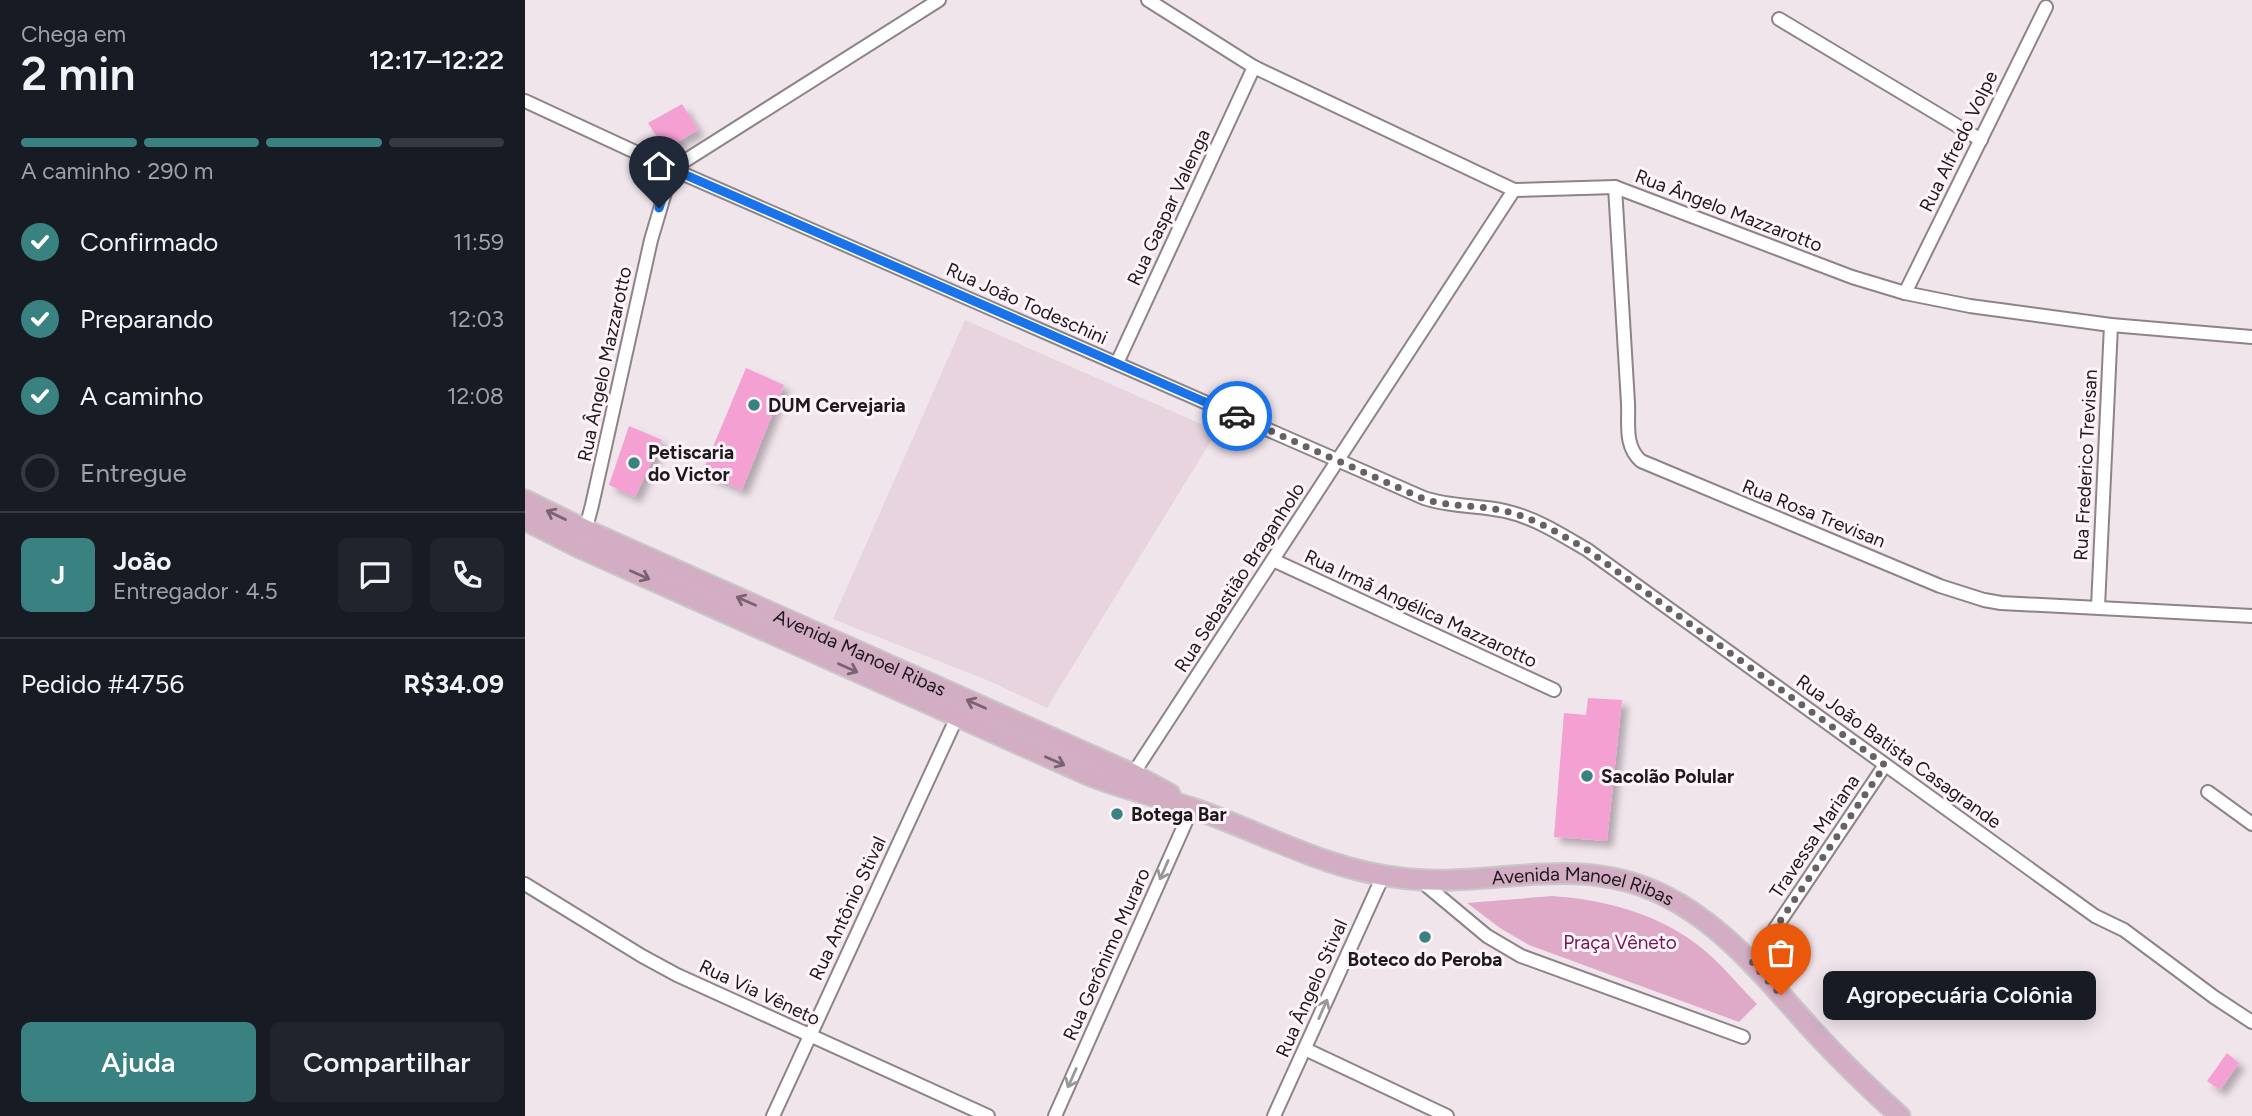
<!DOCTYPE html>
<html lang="pt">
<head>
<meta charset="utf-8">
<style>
  body { margin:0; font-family:Figtree,sans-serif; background:#20242c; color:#f1f3f6; height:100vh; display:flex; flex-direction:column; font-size:26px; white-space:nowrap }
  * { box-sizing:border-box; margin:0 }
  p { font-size:23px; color:#9ea1a6 }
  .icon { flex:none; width:38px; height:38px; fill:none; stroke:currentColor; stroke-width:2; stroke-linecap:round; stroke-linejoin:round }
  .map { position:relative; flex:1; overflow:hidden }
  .sheet { display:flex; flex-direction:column; background:#171b24; width:525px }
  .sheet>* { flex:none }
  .pin { position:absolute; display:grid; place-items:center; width:60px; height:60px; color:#fff; margin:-72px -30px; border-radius:50% 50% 50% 0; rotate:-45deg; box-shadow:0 0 7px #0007 }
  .pin .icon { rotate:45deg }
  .courier { position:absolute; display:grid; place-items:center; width:70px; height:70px; margin:-35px; border:5px solid #1a73e8; border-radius:50%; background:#fff; color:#222; box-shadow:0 2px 9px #0007 }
  .bubble { position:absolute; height:49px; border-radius:10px; background:#171b24; box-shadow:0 4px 18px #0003; font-size:23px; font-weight:600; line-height:49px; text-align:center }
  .overview em { font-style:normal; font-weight:600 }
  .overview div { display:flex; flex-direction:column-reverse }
  .overview { display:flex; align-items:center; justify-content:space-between; height:119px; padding:0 21px }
  h1 { font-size:46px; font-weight:600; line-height:52px }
  .bar { display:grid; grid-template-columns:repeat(4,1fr); gap:10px 7px; align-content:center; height:84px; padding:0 21px }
  .bar i { height:9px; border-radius:5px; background:#363941 }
  .bar .active { background:#3a8281 }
  .bar p { grid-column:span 4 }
  .line { display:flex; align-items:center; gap:18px; padding:0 21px; border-top:2px solid #363941 }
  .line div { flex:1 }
  .round { display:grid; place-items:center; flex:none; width:74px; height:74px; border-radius:10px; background:#20242c }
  ol { padding:0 21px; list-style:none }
  li { display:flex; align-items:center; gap:21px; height:77px }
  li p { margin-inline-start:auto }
  li .icon { padding:7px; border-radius:50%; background:#3a8281; color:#fff; stroke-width:4 }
  li:last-child { color:#9ea1a6 }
  li i { width:38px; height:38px; border:4px solid #363941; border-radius:50% }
  .primary-button { display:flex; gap:14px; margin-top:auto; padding:14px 21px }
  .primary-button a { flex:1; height:80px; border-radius:10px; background:#3a8281; color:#fff; font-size:28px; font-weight:600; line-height:80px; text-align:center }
  .primary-button a+a { background:#20242c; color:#f1f3f6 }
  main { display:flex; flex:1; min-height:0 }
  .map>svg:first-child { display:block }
  .built { fill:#e7d4de }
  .green { fill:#dfaac8 }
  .building { fill:#f4a0d2; filter:url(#shadow) }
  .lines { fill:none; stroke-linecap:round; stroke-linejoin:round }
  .street-casing { stroke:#8e8389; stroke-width:16 }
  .primary-casing { stroke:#c9c8c9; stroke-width:23 }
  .street { stroke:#fff; stroke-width:12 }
  .primary { stroke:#d3adc4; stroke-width:19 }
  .oneway { stroke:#786370 }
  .oneway2 { stroke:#999899 }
  .done { stroke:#676065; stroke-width:7; stroke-dasharray:0 12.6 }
  .route { stroke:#1a73e8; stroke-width:9 }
  .poi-dot { fill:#3a8281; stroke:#fef3f9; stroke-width:2.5 }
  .labels { text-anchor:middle; stroke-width:6; stroke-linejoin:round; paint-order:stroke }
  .street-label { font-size:19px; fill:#1d191c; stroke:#fef3f9 }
  .poi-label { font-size:19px; font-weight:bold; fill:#1d191c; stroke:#fef3f9; text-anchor:start }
  .park-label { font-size:19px; fill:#751457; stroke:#fef3f9 }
</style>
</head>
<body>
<main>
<section class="sheet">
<div class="overview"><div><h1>2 min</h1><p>Chega em</p></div><em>12:17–12:22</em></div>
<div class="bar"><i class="active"></i><i class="active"></i><i class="active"></i><i></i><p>A caminho · 290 m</p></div>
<ol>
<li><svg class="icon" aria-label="check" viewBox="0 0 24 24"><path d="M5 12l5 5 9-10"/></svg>Confirmado<p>11:59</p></li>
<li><svg class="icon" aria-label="check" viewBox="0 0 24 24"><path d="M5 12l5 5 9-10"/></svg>Preparando<p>12:03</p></li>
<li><svg class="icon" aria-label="check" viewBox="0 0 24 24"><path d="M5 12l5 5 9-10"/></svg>A caminho<p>12:08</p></li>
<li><i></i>Entregue</li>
</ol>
<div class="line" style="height:126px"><b class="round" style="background:#3a8281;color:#fff">J</b><div><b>João</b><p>Entregador · 4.5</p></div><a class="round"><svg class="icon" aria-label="chat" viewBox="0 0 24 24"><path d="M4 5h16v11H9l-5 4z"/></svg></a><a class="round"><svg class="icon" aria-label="phone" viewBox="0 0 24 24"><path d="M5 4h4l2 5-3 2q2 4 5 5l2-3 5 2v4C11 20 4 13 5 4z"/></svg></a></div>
<div class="line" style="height:91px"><div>Pedido #4756</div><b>R$34.09</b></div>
<div class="primary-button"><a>Ajuda</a><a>Compartilhar</a></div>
</section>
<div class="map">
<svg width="1727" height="1116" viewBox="0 0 1727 1116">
  <defs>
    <filter id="shadow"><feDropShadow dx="6" dy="6" stdDeviation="3.5" flood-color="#0004"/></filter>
  </defs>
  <rect width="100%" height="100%" fill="#f1e5ec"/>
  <path class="built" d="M 440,320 L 692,431 L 522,708 L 464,681 L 308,619 Z"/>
  <path class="green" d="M 1027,896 C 1085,900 1143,916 1187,957 C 1203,972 1217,989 1232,1004 L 1214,1022 L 1004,945 L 975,928 L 942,903 Z"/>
  <g class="building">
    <path d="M 157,104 L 173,130 L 140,149 L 123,123 Z"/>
    <path d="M 221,368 L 259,385 L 217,490 L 177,473 Z"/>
    <path d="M 104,426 L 137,440 L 110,497 L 84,485 Z"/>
    <path d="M 1063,698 L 1097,700 L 1082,841 L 1029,837 L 1039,713 L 1061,715 Z"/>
    <path d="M 1702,1053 L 1714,1063 L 1695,1090 L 1682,1081 Z"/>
  </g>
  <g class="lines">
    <defs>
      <g id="street">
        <path d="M 623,0 L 729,67 L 989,190 L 1090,187 L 1327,277 L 1380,293 L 1445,306 L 1586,325 L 1727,337"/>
        <path d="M 1254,19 L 1456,140"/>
        <path d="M 0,101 L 147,169 L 899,498 C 925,507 953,505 980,511 C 1011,518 1037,535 1064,551 L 1570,916 L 1599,930 L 1689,997 L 1727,1022"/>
        <path d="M 1090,187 L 1103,403 C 1104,424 1099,446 1116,461 L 1415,586 L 1459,600 L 1476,603 L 1727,616"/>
        <path d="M 1380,293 L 1521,7"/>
        <path d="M 592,363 L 729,67"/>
        <path d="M 59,535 L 67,505 L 126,240 L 147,169 L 414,0"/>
        <path d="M 748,560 L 1029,690"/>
        <path d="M 1573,607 L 1586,325"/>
        <path d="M 608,774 L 989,190"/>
        <path d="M 1683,792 L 1727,824"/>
        <path d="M 896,881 L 962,936 L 996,956 L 1218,1037"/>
        <path d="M 0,884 L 117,956 L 152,975 L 463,1116"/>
        <path d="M 1227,963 L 1360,765"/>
        <path d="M 780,1049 L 922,1116"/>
        <path d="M 248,1116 L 432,717"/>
        <path d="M 530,1116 L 667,808"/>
        <path d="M 749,1116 L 858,876"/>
      </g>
      <g id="primary">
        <path id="s1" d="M 0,500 L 61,530 L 608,774 L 645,794"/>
        <path id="s2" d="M 0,520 L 53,547 L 561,774 C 596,789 632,796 667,808 C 737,832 801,870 876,878 C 966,889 1049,852 1136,894 C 1201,925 1244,983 1292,1035 C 1318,1063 1346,1090 1375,1116"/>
      </g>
    </defs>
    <use href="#street" class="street-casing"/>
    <use href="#primary" class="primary-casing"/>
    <use href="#street" class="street"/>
    <use href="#primary" class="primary"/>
  </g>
  <defs><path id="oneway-shaft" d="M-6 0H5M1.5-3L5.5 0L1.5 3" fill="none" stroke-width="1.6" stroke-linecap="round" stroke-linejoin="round" transform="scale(1.75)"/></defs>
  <g class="oneway">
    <use href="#oneway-shaft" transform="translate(31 515) rotate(-154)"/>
    <use href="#oneway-shaft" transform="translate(115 575) rotate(24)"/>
    <use href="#oneway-shaft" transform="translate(221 601) rotate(-156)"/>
    <use href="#oneway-shaft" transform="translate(323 668) rotate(24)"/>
    <use href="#oneway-shaft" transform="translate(451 704) rotate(-156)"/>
    <use href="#oneway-shaft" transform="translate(530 761) rotate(24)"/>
  </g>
  <g class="oneway2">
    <use href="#oneway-shaft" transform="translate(639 870) rotate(114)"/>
    <use href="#oneway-shaft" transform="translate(798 1009) rotate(-66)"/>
    <use href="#oneway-shaft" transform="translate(547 1078) rotate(114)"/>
  </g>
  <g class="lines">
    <path class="done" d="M 712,416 L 899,499 C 925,507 953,505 980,511 C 1010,518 1037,535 1064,551 L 1360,765 L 1227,963 L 1256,995"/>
    <path class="route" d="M 134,208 L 147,169 L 712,416"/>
  </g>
  <g class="poi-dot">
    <circle cx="229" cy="405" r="7"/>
    <circle cx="109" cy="463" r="7"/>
    <circle cx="1062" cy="776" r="7"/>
    <circle cx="592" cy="814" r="7"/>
    <circle cx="900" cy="937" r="7"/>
  </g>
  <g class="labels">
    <g class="street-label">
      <text transform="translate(1433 141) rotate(-64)" y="7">Rua Alfredo Volpe</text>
      <text transform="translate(643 207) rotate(-65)" y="7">Rua Gaspar Valenga</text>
      <text transform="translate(1204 210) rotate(21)" y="7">Rua Ângelo Mazzarotto</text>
      <text transform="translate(502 303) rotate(24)" y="7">Rua João Todeschini</text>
      <text transform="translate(79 364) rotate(-78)" y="7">Rua Ângelo Mazzarotto</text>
      <text transform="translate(1560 465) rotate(-87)" y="7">Rua Frederico Trevisan</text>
      <text transform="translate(1289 513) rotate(22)" y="7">Rua Rosa Trevisan</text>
      <text transform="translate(714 577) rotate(-57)" y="7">Rua Sebastião Braganholo</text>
      <text transform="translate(896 608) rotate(25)" y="7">Rua Irmã Angélica Mazzarotto</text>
      <text dy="7" stroke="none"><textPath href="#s1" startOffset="368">Avenida Manoel Ribas</textPath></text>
      <text transform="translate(1374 751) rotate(36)" y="7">Rua João Batista Casagrande</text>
      <text transform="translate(1289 836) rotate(-56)" y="7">Travessa Mariana</text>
      <text dy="7" stroke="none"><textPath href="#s2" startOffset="1132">Avenida Manoel Ribas</textPath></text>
      <text transform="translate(322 908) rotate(-65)" y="7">Rua Antônio Stival</text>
      <text transform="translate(581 954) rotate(-66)" y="7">Rua Gerônimo Muraro</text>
      <text transform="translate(786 988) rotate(-66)" y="7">Rua Ângelo Stival</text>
      <text transform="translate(235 992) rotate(25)" y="7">Rua Via Vêneto</text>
    </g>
    <g class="poi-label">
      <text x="243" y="412">DUM Cervejaria</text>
      <text x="123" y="459">Petiscaria<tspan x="123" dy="22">do Victor</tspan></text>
      <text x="1076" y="783">Sacolão Polular</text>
      <text x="606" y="821">Botega Bar</text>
      <text x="900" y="966" text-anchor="middle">Boteco do Peroba</text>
    </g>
    <g class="park-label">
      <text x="1095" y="949">Praça Vêneto</text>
    </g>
  </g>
</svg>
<div class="pin" style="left:1256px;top:995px;background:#ea580c"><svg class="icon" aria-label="bag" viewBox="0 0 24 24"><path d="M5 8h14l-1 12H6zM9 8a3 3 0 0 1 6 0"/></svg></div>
<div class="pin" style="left:134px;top:208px;background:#1f2937"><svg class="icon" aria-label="home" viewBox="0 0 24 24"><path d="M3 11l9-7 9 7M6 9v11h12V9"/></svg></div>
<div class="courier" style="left:712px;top:416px"><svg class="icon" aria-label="car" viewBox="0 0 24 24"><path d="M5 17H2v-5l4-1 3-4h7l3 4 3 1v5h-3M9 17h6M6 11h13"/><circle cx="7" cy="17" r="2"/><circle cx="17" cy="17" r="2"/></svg></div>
<div class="bubble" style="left:1298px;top:971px;width:273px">Agropecuária Colônia</div>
</div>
</main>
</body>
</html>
